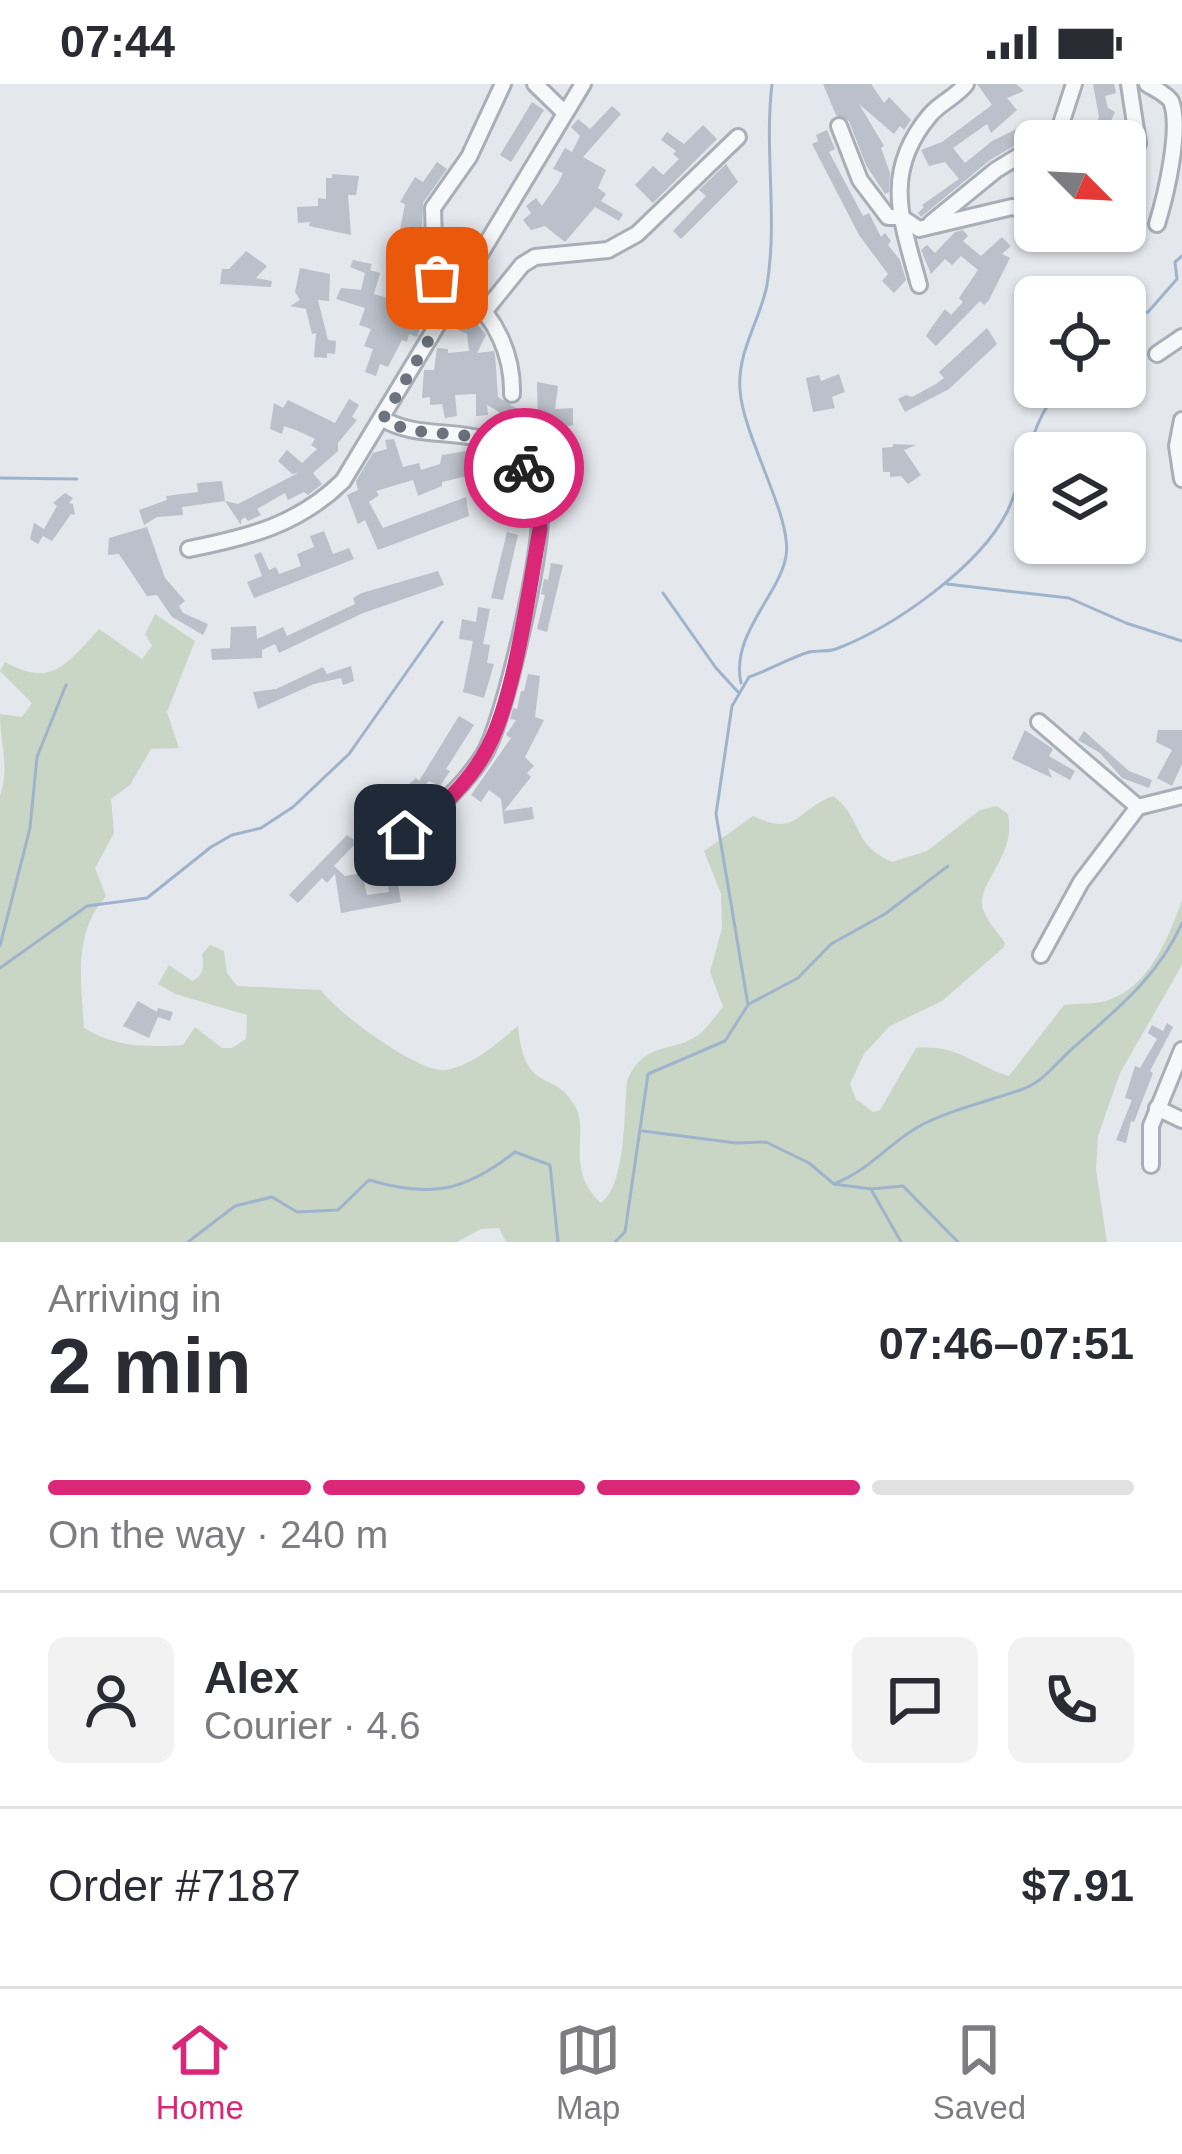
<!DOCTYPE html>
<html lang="en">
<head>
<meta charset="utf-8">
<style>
  body { margin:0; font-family:Helvetica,sans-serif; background:#f2f2f3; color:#2b2b33; height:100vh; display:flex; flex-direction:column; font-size:45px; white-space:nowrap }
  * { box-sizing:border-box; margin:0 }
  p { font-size:39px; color:#7c7c81 }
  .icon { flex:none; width:66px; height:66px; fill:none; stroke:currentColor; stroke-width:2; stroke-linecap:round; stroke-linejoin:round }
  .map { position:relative; height:1158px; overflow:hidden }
  .panel { display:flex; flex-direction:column; background:#fff; flex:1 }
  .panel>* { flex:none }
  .needle { width:78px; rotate:114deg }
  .buttons { position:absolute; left:1014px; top:36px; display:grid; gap:24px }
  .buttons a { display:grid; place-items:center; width:132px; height:132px; border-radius:18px; background:#fff; box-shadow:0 3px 9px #0004; font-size:60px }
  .pin { position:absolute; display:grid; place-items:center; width:102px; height:102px; color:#fff; margin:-51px; border-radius:24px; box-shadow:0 6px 18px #0006 }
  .courier { position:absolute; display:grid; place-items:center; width:120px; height:120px; margin:-60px; border:9px solid #db2777; border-radius:50%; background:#fff; color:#222; box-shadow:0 3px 15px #0007 }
  .head em { font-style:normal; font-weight:700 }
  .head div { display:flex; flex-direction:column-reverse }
  .head { display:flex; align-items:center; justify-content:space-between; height:204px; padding:0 48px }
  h1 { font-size:78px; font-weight:700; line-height:90px }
  .bar { display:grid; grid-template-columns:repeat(4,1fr); gap:18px 12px; align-content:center; height:144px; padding:0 48px }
  .bar i { height:15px; border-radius:9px; background:#e1e1e2 }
  .bar .selected { background:#db2777 }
  .bar p { grid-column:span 4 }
  .line { display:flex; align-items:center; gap:30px; padding:0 48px; border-top:3px solid #e1e1e2 }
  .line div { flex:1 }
  .round { display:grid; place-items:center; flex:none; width:126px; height:126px; border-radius:18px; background:#f2f2f3 }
  .status { display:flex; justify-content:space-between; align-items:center; height:84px; padding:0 60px; background:#fff; direction:ltr }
  .status svg { height:33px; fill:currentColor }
  .tabs { display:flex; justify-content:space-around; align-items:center; height:168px; border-top:3px solid #e1e1e2; background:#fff; font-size:33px; color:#7c7c81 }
  .tabs a { display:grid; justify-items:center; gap:6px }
  .tabs .selected { color:#db2777 }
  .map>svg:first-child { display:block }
  .green { fill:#c9d6c5 }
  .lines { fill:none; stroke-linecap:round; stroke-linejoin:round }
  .stream { stroke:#9fb4cc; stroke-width:3 }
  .building { fill:#bbc0ca }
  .street-casing { stroke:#a9aeb7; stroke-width:20 }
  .street { stroke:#f7f8fa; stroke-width:14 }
  .done { stroke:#6c737f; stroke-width:12; stroke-dasharray:0 21.6 }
  .route { stroke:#db2777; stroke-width:15 }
</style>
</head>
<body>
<div class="status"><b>07:44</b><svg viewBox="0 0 49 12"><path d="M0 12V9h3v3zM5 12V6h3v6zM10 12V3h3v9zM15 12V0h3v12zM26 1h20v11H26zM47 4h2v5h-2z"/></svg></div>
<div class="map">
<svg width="1182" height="1158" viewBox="0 0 1182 1158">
  <rect width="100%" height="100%" fill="#e4e7ec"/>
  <path class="green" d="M 155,530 L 195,557 L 167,628 L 179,664 L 151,665 L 130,701 L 111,715 L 114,749 L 95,784 L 106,812 C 73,849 81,897 84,944 C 117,964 146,963 183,961 L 195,943 L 222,964 L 232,964 L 246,955 L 247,931 L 175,910 L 158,900 L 169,881 L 192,897 C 204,892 204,881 202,870 L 210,861 L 224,867 L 227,889 L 237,902 L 321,906 C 336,928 420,990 445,986 C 474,981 496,960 518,942 C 525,1013 553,983 575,1022 C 590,1049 564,1085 601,1119 C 626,1101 624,1028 627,997 C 644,957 668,970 697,952 C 706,946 715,932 723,923 L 710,888 L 722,844 L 721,810 L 704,767 L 753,732 C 798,753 793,728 833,712 C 865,736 849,758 892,778 L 927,767 L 980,726 L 997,722 L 1008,730 C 1017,773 975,799 983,825 C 987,837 998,849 1005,859 L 1003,864 L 942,917 L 890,942 L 864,970 L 850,1000 L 856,1015 L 873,1028 L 880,1026 L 916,964 C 958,960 973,981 1009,992 L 1064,921 C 1078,919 1098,921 1111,915 C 1151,900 1168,853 1182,817 L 1182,881 L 1120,989 L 1098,1052 L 1096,1086 L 1107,1158 L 506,1158 L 499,1144 L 481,1145 L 457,1158 L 0,1158 L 0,712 C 10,683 0,660 0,630 L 22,633 L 32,619 L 0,587 L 5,578 C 52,604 66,581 99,545 L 142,575 L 152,562 L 145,550 Z"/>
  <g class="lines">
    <g class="stream">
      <path d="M 1125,234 L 1148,228 L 1177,195 L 1175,178 L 1182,172"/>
      <path d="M 0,394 L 77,395"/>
      <path d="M 947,500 L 1069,514 L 1126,539 L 1182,557"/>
      <path d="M 663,509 L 716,584 L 738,608"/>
      <path d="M 741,599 C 730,551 780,510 786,472 C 793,434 743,353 740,306 C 737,267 760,237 767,201 C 778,134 764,67 772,0"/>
      <path d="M 0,862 L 30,744 L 37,673 L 66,601"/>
      <path d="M 0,884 L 87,822 L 147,814 L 211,763 L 232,751 L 261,744 L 293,723 L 349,670 L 442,538"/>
      <path d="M 749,920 L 798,894 L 831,860 L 885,830 L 948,782"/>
      <path d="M 643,1047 L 736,1059 L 766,1058 L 809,1079 L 834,1100 L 871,1105 L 903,1102 L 958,1158"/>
      <path d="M 834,1100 C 871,1085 887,1061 918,1043 C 946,1027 992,1016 1023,1005 C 1043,998 1057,978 1073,964 C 1116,926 1158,893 1182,839"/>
      <path d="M 872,1107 L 901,1158"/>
      <path d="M 188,1158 L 235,1122 L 272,1113 L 297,1128 L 338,1126 L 369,1096 C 430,1114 464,1108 515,1068 L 550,1081 L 558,1158"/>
      <path d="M 615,1158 L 625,1148 L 648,990 L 725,957 L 748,921 L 716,730 L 732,622 L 749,593 C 770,586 789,574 809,568 C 818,566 828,568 836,565 C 894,543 979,483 1007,428 C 1027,387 1029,336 1062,303"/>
    </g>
  </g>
  <g class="building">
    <path d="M 823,0 L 871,0 L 884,19 L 889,13 L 911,36 L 904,46 L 900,42 L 894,50 L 859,20 L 884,62 L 881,64 L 890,89 L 889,108 L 885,110 L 866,81 L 849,37 L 836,31 Z"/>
    <path d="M 977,0 L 1016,0 L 1024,7 L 1007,14 L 1017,26 L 991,49 L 987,40 L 953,64 L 965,79 L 992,57 L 1027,40 L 1030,46 L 1046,38 L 1048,42 L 990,76 L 921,133 L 918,129 L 924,123 L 922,121 L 959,95 L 945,78 L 929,82 L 921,66 L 942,58 L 992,21 Z"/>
    <path d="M 1093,0 L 1114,0 L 1116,9 L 1105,12 L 1108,24 L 1115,28 L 1102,57 L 1089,57 L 1099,33 Z"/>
    <path d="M 532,18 L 544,26 L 511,78 L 500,71 Z"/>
    <path d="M 612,22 L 621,30 L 583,73 L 606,86 L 598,104 L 606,110 L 601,117 L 623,130 L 619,137 L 595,123 L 565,158 L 545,142 L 531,146 L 523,136 L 531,129 L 526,122 L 536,114 L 542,122 L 558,99 L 563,89 L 553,85 L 565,64 L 572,68 L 580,52 L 571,43 L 578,35 L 590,45 Z"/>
    <path d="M 703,41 L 717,55 L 653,119 L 635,101 L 653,82 L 663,91 L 679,75 L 673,70 L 676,67 L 661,56 L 667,48 L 684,60 Z"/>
    <path d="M 827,46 L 835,65 L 829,68 L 863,132 L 869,129 L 881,153 L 885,149 L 891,157 L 888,161 L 900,176 L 906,196 L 894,209 L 882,197 L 888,190 L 859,151 L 812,60 L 818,57 L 816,51 Z"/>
    <path d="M 437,78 L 447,85 L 423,119 L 421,177 L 416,176 L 406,206 L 412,207 L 408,222 L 401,220 L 396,237 L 420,244 L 417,253 L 409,250 L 407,258 L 402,256 L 388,283 L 380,280 L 376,292 L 365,288 L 373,265 L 364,262 L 371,245 L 359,241 L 365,224 L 336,215 L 341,204 L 361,206 L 365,189 L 350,183 L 353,176 L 372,180 L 370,186 L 380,189 L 374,210 L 391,215 L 405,157 L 398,156 L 405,120 L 400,118 L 415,93 L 423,98 Z"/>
    <path d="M 726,80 L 738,98 L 681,155 L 673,147 L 706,112 L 699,106 Z"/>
    <path d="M 332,90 L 359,92 L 356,111 L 348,111 L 351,151 L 309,142 L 310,138 L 298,139 L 297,123 L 318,122 L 318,114 L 326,115 L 326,94 L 332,94 Z"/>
    <path d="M 963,146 L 968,152 L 963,157 L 981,172 L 1002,153 L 1011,162 L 1002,170 L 1010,174 L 989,216 L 984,221 L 980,217 L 936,262 L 926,252 L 929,247 L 945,225 L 951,231 L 963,218 L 959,214 L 978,186 L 961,172 L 952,181 L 945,175 L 931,190 L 921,166 L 927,161 L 935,169 L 955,148 Z"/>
    <path d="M 246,167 L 267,182 L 256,194 L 272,197 L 271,203 L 220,200 L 222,185 L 229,185 Z"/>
    <path d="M 300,184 L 330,190 L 329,217 L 318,216 L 328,256 L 336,257 L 335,270 L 327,269 L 327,274 L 314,273 L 316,249 L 312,250 L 306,225 L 290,222 L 300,216 L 295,208 Z"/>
    <path d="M 464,223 L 486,251 L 477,269 L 494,267 L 495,271 L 498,313 L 538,338 L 537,298 L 558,302 L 555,325 L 573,324 L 573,341 L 555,345 L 543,365 L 528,356 L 532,347 L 487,321 L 488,331 L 476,332 L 476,310 L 455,311 L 457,332 L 445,334 L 442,320 L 430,321 L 430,313 L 422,314 L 424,286 L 434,286 L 437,264 L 448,265 L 448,269 L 469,267 L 467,250 L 455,244 Z"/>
    <path d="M 987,244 L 997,260 L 949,305 L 905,328 L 898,315 L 906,311 L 912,313 L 936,300 L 944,294 L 939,288 Z"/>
    <path d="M 839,290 L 845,308 L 832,313 L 835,324 L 813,328 L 806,294 L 819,291 L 821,297 Z"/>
    <path d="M 349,315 L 359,321 L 352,333 L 357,336 L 338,359 L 338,367 L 313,389 L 322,400 L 308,411 L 304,408 L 288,416 L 285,409 L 257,425 L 261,431 L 248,437 L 245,433 L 241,436 L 241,441 L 225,417 L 238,420 L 298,389 L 292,390 L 278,377 L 287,366 L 302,379 L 317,365 L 311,361 L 315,355 L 296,346 L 284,342 L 282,350 L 270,345 L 274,319 L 283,324 L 288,316 L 335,339 Z"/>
    <path d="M 394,355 L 403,383 L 419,379 L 421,386 L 440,380 L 442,371 L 466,367 L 471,391 L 442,398 L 442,402 L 418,412 L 413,396 L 376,407 L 379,411 L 369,418 L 383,444 L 466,413 L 469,432 L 378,466 L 365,436 L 358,440 L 347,411 L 358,406 L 356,397 L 373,369 L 387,365 L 385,356 Z"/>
    <path d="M 893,360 L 916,361 L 904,366 L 921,391 L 908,400 L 901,392 L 890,393 L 890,388 L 883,388 L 882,364 L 893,363 Z"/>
    <path d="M 222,397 L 225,417 L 182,423 L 183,431 L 157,433 L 144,441 L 139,426 L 167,416 L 166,412 L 198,408 L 197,399 Z"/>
    <path d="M 65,409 L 73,414 L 69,419 L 73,420 L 75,431 L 71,430 L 52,457 L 43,452 L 38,460 L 30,455 L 34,439 L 44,445 L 57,422 L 53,419 Z"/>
    <path d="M 147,443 L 165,494 L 185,517 L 179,522 L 183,529 L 208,540 L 203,551 L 172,533 L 157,511 L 147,512 L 119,470 L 108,471 L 109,454 Z"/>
    <path d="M 324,447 L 333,470 L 349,464 L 354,475 L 254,514 L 247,498 L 262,492 L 254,471 L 261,468 L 269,486 L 276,483 L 279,490 L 301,482 L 297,470 L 314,463 L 310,452 Z"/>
    <path d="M 507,448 L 518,451 L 503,516 L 491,514 Z"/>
    <path d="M 551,479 L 563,481 L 547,548 L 537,545 L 545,511 L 541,510 L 544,495 L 548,496 Z"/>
    <path d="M 438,487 L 444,501 L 363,529 L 279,569 L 275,560 L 262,566 L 262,574 L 212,576 L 211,565 L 230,564 L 231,543 L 256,542 L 257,555 L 283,543 L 287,552 L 355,520 L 353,514 L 362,509 Z"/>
    <path d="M 478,523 L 490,525 L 483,560 L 490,561 L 487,579 L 494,580 L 484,614 L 463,608 L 473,557 L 459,555 L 462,535 L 476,538 Z"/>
    <path d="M 351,582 L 354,597 L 343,601 L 341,594 L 314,600 L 258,625 L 253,608 L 276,605 L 323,583 L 327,590 Z"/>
    <path d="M 528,590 L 540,592 L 535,633 L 544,636 L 525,673 L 534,682 L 527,689 L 531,693 L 504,727 L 532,723 L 534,735 L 504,740 L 501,715 L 489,706 L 481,718 L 471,711 L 511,654 L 506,651 L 516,636 L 510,635 L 513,624 L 517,625 L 521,607 L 524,607 Z"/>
    <path d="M 459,632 L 474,641 L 446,685 L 450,687 L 440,702 L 429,697 L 410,716 L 407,713 L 402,722 L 393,714 L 416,694 L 419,697 Z"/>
    <path d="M 1025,646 L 1053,665 L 1049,672 L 1075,687 L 1070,696 L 1048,684 L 1052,694 L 1012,675 Z"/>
    <path d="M 1158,646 L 1182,646 L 1182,680 L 1172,702 L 1157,694 L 1172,666 L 1156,658 Z"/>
    <path d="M 1084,647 L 1129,687 L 1152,696 L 1149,704 L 1122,694 L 1100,669 L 1078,656 Z"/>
    <path d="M 347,751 L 357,758 L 334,782 L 345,792 L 362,789 L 367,811 L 389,808 L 388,802 L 398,800 L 401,818 L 341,829 L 335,790 L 327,799 L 322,794 L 298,819 L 289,811 Z"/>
    <path d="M 138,917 L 157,928 L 158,924 L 173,928 L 170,937 L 158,933 L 149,954 L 123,942 Z"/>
    <path d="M 1167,939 L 1173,943 L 1150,987 L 1153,989 L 1134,1038 L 1131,1037 L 1126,1059 L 1116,1056 L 1132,1016 L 1125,1014 L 1135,982 L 1140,984 L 1157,955 L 1148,949 L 1152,941 L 1163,947 Z"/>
  </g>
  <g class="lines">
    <defs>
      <g id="street">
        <path d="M 503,0 L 469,73 L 433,124 L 435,189 C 443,198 455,201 466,209 C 496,234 513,271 512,310"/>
        <path d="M 535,0 L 565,29"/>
        <path d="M 1147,0 C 1155,5 1165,9 1171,17 C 1182,43 1166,111 1157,140"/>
        <path d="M 839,42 L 860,96 L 888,133 L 901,133 L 919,145 L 1012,123 L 1035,127"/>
        <path d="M 1047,57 L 1058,49 L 1074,0"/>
        <path d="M 1125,96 L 1138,59 L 1129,0"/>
        <path d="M 931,139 L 996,86 L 1035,62"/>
        <path d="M 919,201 C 902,137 881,89 930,31 C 941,18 956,13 966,0"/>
        <path d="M 484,228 L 522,181 L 535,173 L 608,166 L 637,150 L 738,53"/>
        <path d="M 1157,270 L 1182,253"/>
        <path d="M 1182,336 L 1177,362 L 1182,395"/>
        <path d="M 189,465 C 249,453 298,441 343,397 L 583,0"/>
        <path d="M 1039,638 L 1138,723"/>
        <path d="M 382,766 C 420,740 457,712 483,672 C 504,640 542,469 540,430 C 539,413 532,392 521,379 C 482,335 427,361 383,335"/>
        <path d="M 1041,871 L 1081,798 L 1138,723 L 1182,712"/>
        <path d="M 1157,1024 L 1182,1036"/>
        <path d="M 1151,1081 L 1151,1042 L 1182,966"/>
      </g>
    </defs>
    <use href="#street" class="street-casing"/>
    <use href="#street" class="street"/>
  </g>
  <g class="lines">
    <path class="done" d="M 437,194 L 459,204 L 383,335 C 432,363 480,332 524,384"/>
    <path class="route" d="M 405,751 C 437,729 471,697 488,663 C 515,612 529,505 540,445 L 538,416 L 524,384"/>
  </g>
</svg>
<div class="buttons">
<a><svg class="needle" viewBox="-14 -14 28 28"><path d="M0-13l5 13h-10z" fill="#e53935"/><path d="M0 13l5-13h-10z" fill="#7c7c81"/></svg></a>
<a><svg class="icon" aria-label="locate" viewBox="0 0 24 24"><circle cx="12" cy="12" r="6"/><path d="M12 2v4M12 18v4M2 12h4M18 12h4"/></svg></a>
<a><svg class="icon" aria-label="layers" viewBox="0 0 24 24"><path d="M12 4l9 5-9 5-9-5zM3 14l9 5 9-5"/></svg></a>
</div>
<div class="pin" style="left:437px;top:194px;background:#ea580c"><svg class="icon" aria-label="bag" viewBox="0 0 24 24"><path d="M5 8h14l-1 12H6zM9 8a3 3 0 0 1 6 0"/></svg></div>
<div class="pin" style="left:405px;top:751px;background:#1f2937"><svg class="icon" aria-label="home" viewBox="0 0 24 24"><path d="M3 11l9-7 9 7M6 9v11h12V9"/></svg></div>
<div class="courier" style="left:524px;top:384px"><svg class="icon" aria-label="bike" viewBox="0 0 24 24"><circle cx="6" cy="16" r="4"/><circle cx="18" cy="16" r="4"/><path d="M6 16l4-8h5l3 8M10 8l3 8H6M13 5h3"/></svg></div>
</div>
<section class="panel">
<div class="head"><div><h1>2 min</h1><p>Arriving in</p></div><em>07:46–07:51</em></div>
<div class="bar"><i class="selected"></i><i class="selected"></i><i class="selected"></i><i></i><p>On the way · 240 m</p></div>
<div class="line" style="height:216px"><a class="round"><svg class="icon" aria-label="person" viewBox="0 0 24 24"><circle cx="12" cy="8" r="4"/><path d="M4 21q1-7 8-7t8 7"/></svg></a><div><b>Alex</b><p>Courier · 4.6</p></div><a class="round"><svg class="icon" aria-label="chat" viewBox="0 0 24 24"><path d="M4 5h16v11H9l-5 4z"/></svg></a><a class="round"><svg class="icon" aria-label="phone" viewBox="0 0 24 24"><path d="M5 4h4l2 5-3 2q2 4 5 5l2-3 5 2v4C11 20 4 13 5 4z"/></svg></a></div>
<div class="line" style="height:156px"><div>Order #7187</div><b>$7.91</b></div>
</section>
<nav class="tabs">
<a class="selected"><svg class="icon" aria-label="home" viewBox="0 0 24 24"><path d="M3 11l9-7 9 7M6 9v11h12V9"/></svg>Home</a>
<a><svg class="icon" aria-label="map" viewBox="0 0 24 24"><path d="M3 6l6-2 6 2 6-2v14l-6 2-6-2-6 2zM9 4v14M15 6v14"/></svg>Map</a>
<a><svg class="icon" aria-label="saved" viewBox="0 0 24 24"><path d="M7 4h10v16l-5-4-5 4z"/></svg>Saved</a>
</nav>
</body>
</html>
